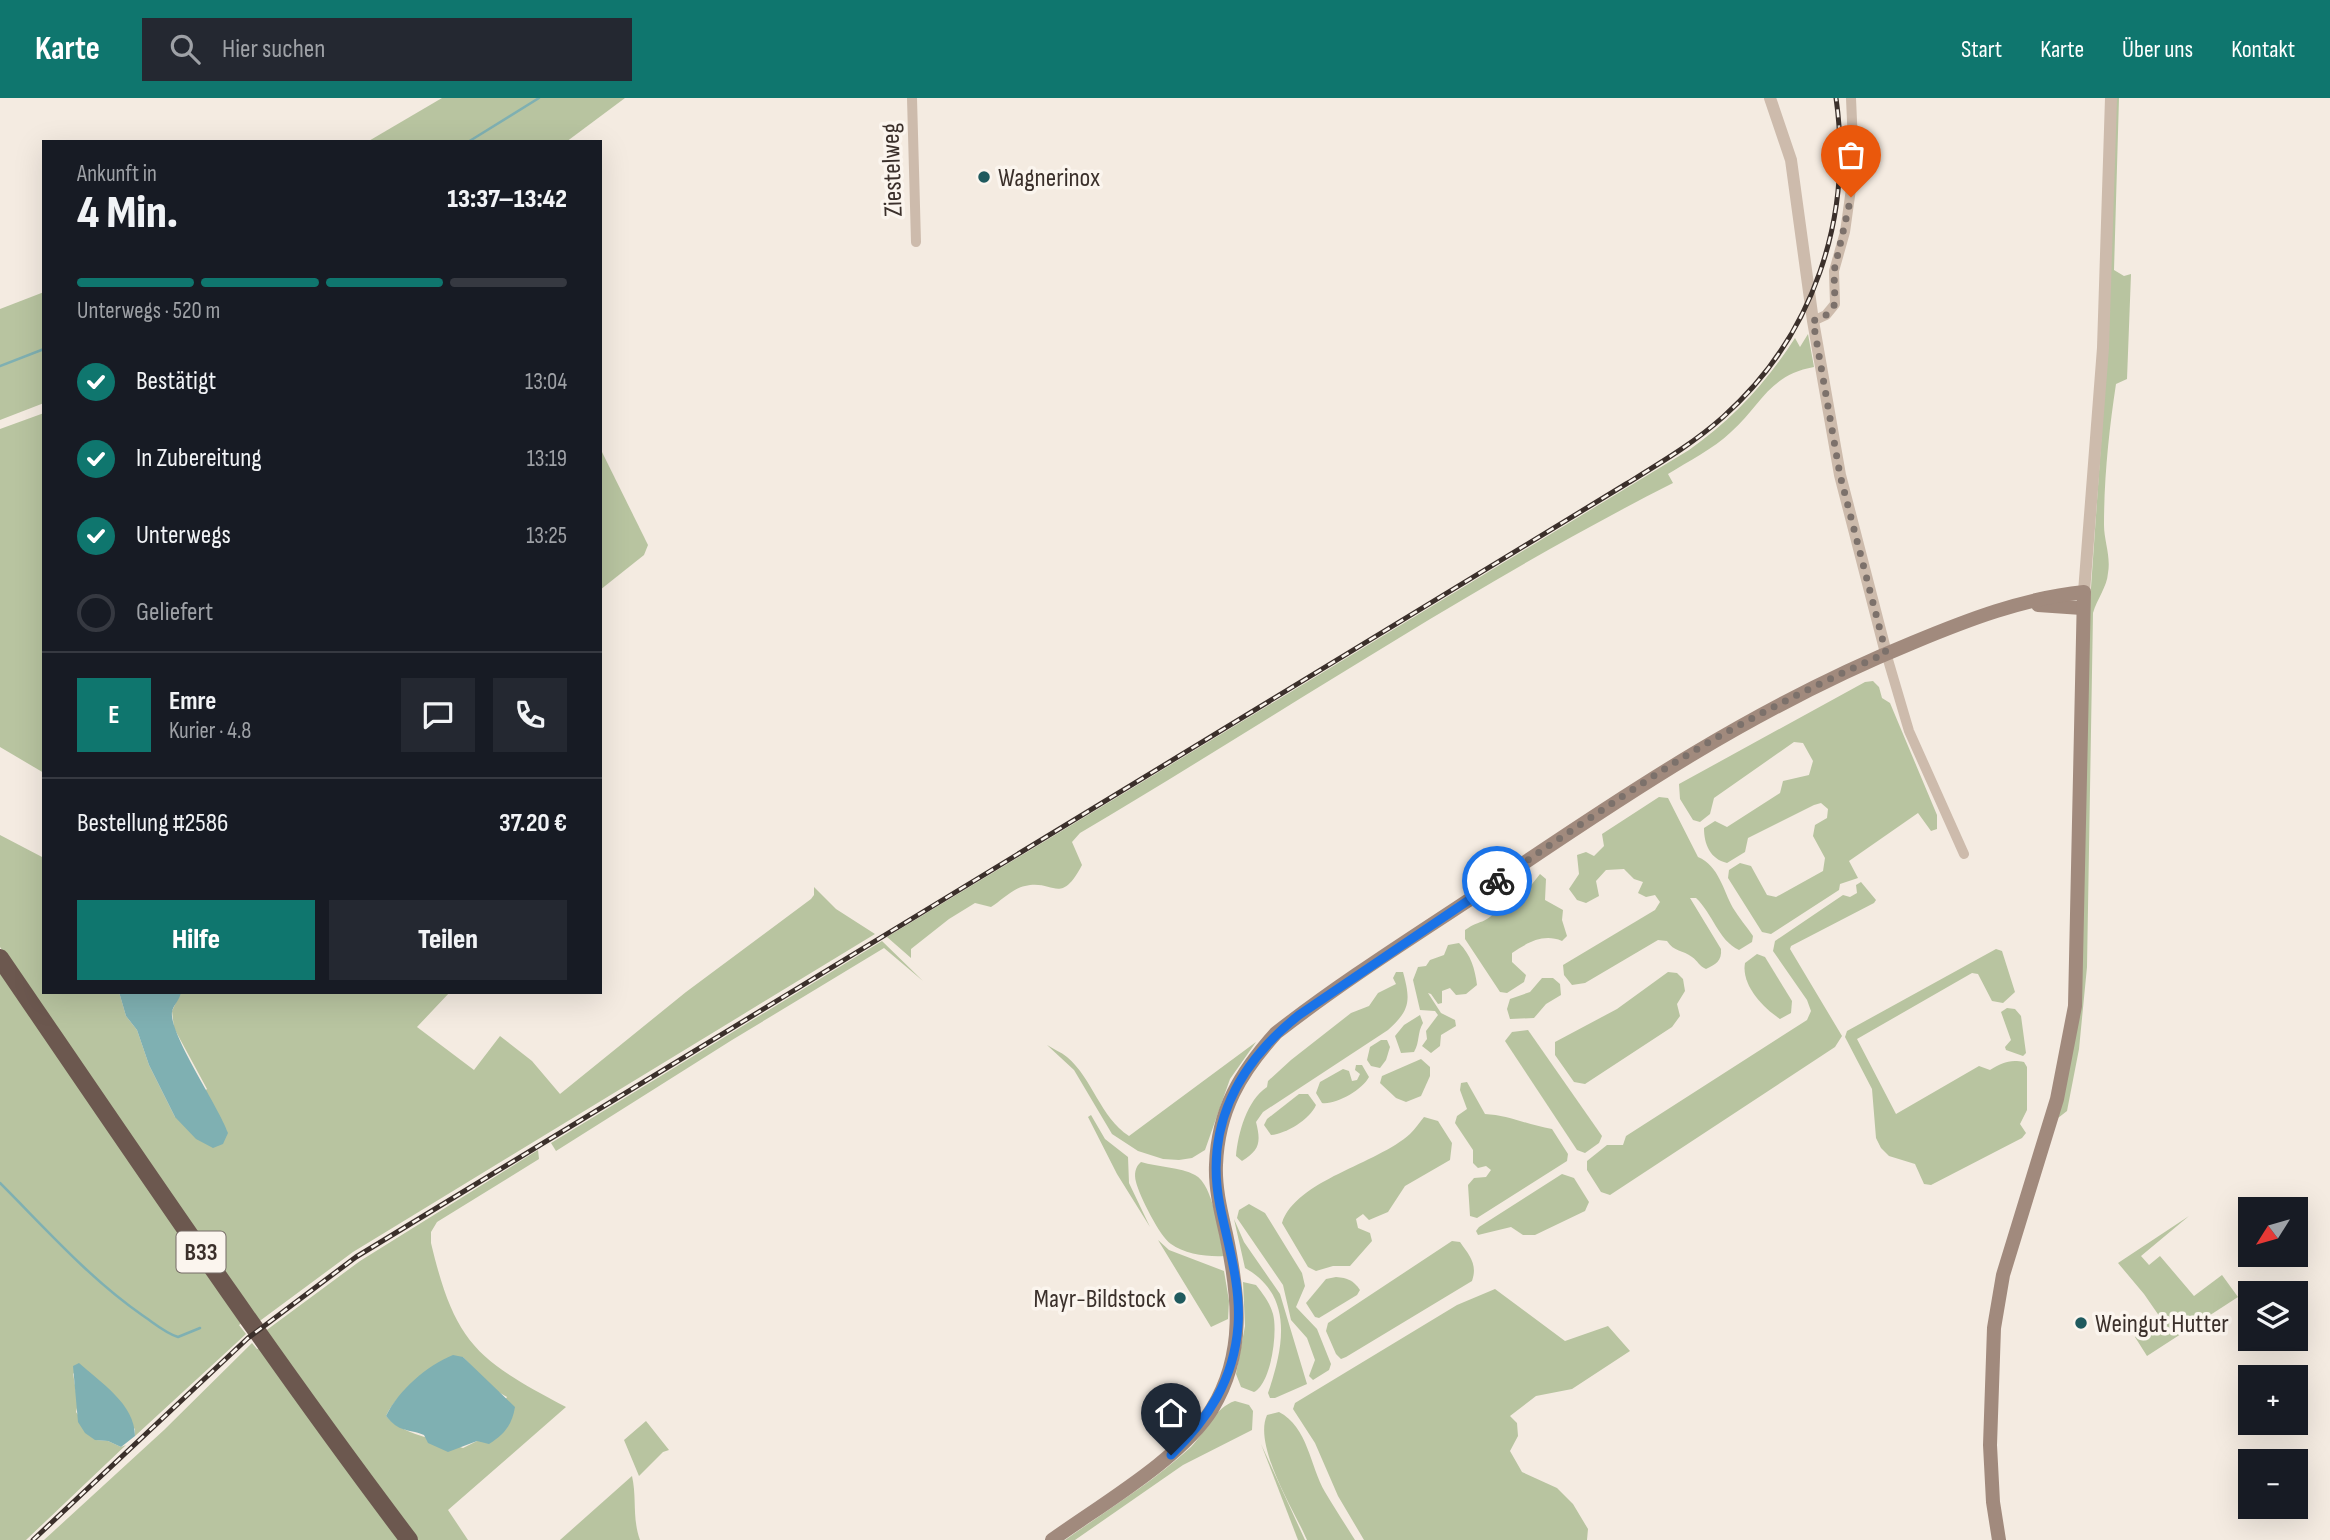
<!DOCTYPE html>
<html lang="de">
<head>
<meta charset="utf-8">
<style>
  body { margin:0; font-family:"Sofia Sans Condensed",sans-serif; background:#242831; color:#f1f3f6; height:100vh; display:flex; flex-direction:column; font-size:26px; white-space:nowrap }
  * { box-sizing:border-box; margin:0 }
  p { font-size:23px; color:#9ea1a6 }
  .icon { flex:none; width:38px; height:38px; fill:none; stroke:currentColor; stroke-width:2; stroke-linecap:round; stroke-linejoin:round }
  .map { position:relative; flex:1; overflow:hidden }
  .panel { position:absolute; left:42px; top:42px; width:560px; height:854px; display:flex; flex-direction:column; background:#171b24; border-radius:0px; box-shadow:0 7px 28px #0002 }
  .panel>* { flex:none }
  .needle { width:46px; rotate:233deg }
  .tools { position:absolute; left:2238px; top:1099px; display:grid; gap:14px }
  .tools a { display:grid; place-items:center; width:70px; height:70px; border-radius:0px; background:#171b24; box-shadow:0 7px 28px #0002; font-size:35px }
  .pin { position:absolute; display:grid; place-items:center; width:60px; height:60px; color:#fff; margin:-72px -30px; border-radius:50% 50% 50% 0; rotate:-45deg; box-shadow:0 0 7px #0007 }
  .pin .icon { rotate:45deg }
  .courier { position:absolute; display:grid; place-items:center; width:70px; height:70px; margin:-35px; border:5px solid #1a73e8; border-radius:50%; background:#fff; color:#222; box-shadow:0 2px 9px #0007 }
  .summary em { font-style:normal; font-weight:800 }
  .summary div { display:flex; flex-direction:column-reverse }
  .summary { display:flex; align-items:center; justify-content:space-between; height:119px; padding:0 35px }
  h1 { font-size:46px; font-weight:800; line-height:52px }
  .bar { display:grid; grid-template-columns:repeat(4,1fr); gap:10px 7px; align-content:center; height:84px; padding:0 35px }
  .bar i { height:9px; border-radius:5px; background:#363941 }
  .bar .selected { background:#0f766e }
  .bar p { grid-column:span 4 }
  .line { display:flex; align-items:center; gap:18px; padding:0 35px; border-top:2px solid #363941 }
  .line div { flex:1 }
  .round { display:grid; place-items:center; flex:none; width:74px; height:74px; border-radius:0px; background:#242831 }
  ol { padding:0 35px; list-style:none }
  li { display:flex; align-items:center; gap:21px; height:77px }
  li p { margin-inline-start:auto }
  li .icon { padding:7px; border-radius:50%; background:#0f766e; color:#fff; stroke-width:4 }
  li:last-child { color:#9ea1a6 }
  li i { width:38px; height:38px; border:4px solid #363941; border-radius:50% }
  .action { display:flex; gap:14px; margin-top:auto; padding:14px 35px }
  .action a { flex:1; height:80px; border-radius:0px; background:#0f766e; color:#fff; font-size:28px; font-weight:800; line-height:80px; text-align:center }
  .action a+a { background:#242831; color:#f1f3f6 }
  header { display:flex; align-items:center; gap:42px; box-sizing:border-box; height:98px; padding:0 35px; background:#0f766e; color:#fff }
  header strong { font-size:33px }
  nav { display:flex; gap:38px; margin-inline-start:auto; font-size:24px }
  .search { width:490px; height:63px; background:#242831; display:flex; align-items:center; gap:18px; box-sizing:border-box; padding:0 24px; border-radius:0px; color:#9ea1a6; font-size:26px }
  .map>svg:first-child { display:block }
  .green { fill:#b8c4a0; fill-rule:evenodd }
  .water { fill:#7fb0b2 }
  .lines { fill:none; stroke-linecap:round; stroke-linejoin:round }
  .stream { stroke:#7fb0b2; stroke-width:2.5 }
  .minor { stroke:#cdbbac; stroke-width:10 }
  .tertiary { stroke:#cdbbac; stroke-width:12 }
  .secondary { stroke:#a18a7d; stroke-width:14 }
  .trunk { stroke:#6c584f; stroke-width:18 }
  .rail-casing { stroke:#3b302b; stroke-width:5 }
  .rail { stroke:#fbf5ee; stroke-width:2.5; stroke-dasharray:8; stroke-linecap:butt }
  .done { stroke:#7c716b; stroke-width:7; stroke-dasharray:0 12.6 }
  .route { stroke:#1a73e8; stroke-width:9 }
  .poi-dot { fill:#1f5a5e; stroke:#fbf5ee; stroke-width:2.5 }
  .labels { text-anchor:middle; stroke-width:7; stroke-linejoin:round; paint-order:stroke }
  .shield { fill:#fbf5ee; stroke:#756b66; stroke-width:2 }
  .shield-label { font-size:24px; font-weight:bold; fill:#3b302b }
  .street-label { font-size:26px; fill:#3b302b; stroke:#fbf5ee }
  .poi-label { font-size:26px; fill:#3b302b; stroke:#fbf5ee; text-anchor:start }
</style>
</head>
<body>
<header>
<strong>Karte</strong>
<div class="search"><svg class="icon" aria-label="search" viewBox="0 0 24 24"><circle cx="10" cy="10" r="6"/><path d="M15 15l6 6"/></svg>Hier suchen</div>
<nav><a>Start</a><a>Karte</a><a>Über uns</a><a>Kontakt</a></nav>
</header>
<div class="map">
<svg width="2330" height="1442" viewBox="0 0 2330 1442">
  <rect width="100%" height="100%" fill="#f4ebe1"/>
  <g class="green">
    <path d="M 442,0 L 625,0 L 566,44 L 367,44 Z"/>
    <path d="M 2116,0 L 2119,0 L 2114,172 L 2124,178 L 2131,176 L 2127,281 L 2116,286 C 2109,332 2104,380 2104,427 C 2104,443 2111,458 2108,475 C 2107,489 2097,501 2093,515 L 2087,869 L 2079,951 L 2067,1013 L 2058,1020 L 2077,931 L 2088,533 L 2103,316 Z"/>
    <path d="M 44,194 L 44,305 L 0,322 L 0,211 Z"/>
    <path d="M 1808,236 L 1814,269 C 1769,277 1762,306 1731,334 C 1713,351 1689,363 1668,376 L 1673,385 C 1468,489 1278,618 1080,735 L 1072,744 L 1082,767 C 1060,809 1054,781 1025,788 C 1013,790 1001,803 991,809 L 975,805 L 949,821 L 911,851 L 911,860 L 887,839 L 1689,352 C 1732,322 1767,284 1795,240 L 1800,249 Z"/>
    <path d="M 44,315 L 44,675 L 0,649 L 0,331 Z"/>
    <path d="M 600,350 L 648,447 L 644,457 L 600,492 Z"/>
    <path d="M 1873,583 L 1879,589 L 1882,600 L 1890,605 L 1937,717 L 1937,731 L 1931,733 L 1918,715 L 1849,763 L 1858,780 L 1840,786 L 1839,792 L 1771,836 L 1762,834 L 1728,780 L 1729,772 L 1740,765 L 1751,768 L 1767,797 L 1776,799 L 1823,773 L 1825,760 L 1813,738 L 1815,727 L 1827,720 L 1828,711 L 1821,705 L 1814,707 L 1748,740 L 1745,754 L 1727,765 C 1710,761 1704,746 1704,730 L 1715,723 L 1727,729 L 1780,695 L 1783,683 L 1809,677 L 1813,663 L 1803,645 L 1794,644 L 1714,700 L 1710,716 L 1700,724 L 1693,722 L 1680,701 L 1679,686 L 1865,584 Z"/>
    <path d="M 1659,699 L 1668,700 L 1698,759 C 1719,768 1723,792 1733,810 C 1739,820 1747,829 1753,838 L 1752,844 L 1739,852 C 1718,842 1713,816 1696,800 L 1690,800 L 1721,851 C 1722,863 1716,866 1706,871 C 1699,868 1698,863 1692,859 C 1683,852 1674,854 1667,843 L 1658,842 L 1585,885 L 1572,887 L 1564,877 L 1563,867 L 1655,812 L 1660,804 L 1655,797 L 1646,799 L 1638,795 L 1643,784 L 1634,781 L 1624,771 L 1606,772 L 1596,783 L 1599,798 L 1586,805 L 1577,802 L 1569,791 L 1579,776 L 1577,757 L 1586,754 L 1594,758 L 1604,748 L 1602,736 Z"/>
    <path d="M 0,737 L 44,760 L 44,894 L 119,894 L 126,918 L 137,932 L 149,967 L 175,1019 L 207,991 L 174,930 L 172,913 L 181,894 L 450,894 L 417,929 L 474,972 L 500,938 L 532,963 L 560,996 L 686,894 L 811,801 L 814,797 L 814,789 L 836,811 L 875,836 L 353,1154 L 257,1225 L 0,849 Z"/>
    <path d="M 1540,776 L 1546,781 L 1545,802 L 1563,812 L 1562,822 L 1567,838 L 1562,843 C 1543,835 1527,845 1512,855 L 1512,864 L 1526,877 L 1524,884 L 1507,895 L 1500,894 L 1465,841 L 1465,832 C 1481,821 1484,827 1498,811 L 1514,809 Z"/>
    <path d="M 1861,784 L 1876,802 L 1874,805 L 1791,848 L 1790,851 L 1842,938 L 1835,949 L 1610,1097 L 1601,1094 L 1587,1072 L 1587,1063 L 1607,1047 L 1623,1047 L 1626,1038 L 1807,922 L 1811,913 L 1807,902 L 1773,853 L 1775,843 L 1843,797 L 1850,799 L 1857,795 L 1856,787 Z"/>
    <path d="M 882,843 L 923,883 L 884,850 L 732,942 L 556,1053 L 551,1045 Z"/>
    <path d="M 1459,845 C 1471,857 1475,871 1477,887 L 1466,896 L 1456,897 L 1450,890 L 1442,893 L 1442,905 L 1438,906 L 1431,896 L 1428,895 L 1441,915 L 1455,922 L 1456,928 L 1441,937 L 1440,948 L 1431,955 L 1422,948 L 1427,941 L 1426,933 L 1438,917 L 1435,913 L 1420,912 L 1413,882 L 1418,869 L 1426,868 L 1430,862 L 1444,857 L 1448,847 Z"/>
    <path d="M 1996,851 L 2002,853 L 2015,894 L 2003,905 L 1992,903 L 1978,876 L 1972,875 L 1857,941 L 1896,1016 L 1979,968 L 1990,972 C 2002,965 2009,961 2024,964 L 2027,969 L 2027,1012 L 2020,1026 L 2026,1035 L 2022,1040 L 1931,1087 L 1924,1086 L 1915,1066 L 1889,1058 L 1881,1050 L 1876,1040 L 1872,991 L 1845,939 L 1847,933 Z"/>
    <path d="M 1757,856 L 1765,859 L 1792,903 L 1791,915 L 1780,921 C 1763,910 1741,887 1745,865 Z"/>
    <path d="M 0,871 L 242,1225 L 239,1227 L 246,1236 L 135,1338 L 135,1331 L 73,1275 L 78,1306 L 76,1314 L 96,1342 L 108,1343 L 121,1349 L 126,1347 L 26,1442 L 0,1442 Z"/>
    <path d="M 1396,874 L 1403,874 C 1411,903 1410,912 1388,932 L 1263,1014 L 1256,1024 C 1261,1044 1260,1052 1242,1063 L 1236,1058 C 1238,1035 1247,1002 1267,989 L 1268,983 L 1291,962 L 1351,915 L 1369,908 L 1378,895 L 1396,886 L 1393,880 Z"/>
    <path d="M 1668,874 L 1677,875 L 1683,881 L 1685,893 L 1677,906 L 1680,918 L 1672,929 L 1585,986 L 1574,984 L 1555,957 L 1555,944 L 1617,911 Z"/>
    <path d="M 1542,880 L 1553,880 L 1560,886 L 1561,897 L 1546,906 L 1534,920 L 1510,921 L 1507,911 L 1510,901 L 1530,894 Z"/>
    <path d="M 2007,910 L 2015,911 L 2021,918 L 2026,955 L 2023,958 L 2006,952 L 2005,949 L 2011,942 L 2001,914 Z"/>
    <path d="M 1420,917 L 1423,925 C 1417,935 1420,944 1414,954 L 1401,955 L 1395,938 L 1404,927 Z"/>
    <path d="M 1528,932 L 1602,1038 L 1599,1045 L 1585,1055 L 1577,1052 L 1505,943 L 1512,934 Z"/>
    <path d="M 1381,942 L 1387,942 L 1390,949 L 1386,962 L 1380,970 L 1371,968 L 1367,962 L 1370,949 Z"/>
    <path d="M 1256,944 L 1230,981 L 1205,1052 L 1192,1060 L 1179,1062 L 1163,1061 L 1138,1053 L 1112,1036 L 1074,972 L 1047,947 C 1053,951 1061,954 1067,959 C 1093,981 1100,1019 1129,1038 Z"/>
    <path d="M 1421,961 L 1430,969 L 1430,978 L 1421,998 L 1406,1004 L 1396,1000 L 1380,985 L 1382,978 Z"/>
    <path d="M 1356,967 L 1362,967 L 1369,979 C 1362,992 1336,1007 1322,1005 L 1316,995 L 1320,984 L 1343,971 L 1349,973 L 1352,983 L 1357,982 L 1360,976 L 1355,972 Z"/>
    <path d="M 1467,984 L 1485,1016 C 1508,1017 1528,1027 1552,1031 L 1568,1056 L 1567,1063 L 1477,1120 L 1470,1118 L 1468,1087 L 1474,1080 L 1486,1079 L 1491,1072 L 1486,1068 L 1478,1070 L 1473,1065 L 1473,1052 L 1455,1025 L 1457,1018 L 1467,1011 L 1460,992 L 1461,985 Z"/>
    <path d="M 1299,996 L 1308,996 L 1316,1007 C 1310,1021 1286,1036 1271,1037 L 1264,1027 L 1267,1021 Z"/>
    <path d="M 1091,1017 L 1105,1041 L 1128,1059 L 1129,1085 L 1150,1129 L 1117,1076 L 1088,1019 Z"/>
    <path d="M 1424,1019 L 1438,1023 L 1452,1045 L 1450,1062 L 1405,1088 L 1388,1114 L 1369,1122 L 1363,1116 L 1356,1121 L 1358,1130 L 1370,1135 L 1372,1143 L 1350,1168 L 1333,1168 L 1316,1173 L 1308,1169 L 1282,1125 C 1296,1082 1377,1066 1410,1036 C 1415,1031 1420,1024 1424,1019 Z"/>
    <path d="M 538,1052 L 539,1061 L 437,1124 L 431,1134 L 431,1145 C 455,1246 477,1262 566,1309 L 448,1412 L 468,1442 L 416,1442 L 264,1234 L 360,1163 ZM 463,1259 L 493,1291 L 507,1299 L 477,1343 L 463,1350 C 439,1342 400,1336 386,1318 C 400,1288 436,1275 463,1259 Z"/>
    <path d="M 1141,1064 C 1158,1069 1180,1069 1195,1077 C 1214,1087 1219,1138 1224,1158 C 1208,1159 1184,1156 1171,1146 C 1160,1139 1139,1097 1136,1084 C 1134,1076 1135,1069 1141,1064 Z"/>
    <path d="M 1562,1076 L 1574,1080 L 1589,1104 L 1585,1113 L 1535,1137 L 1523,1137 L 1511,1129 L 1478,1137 L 1476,1133 L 1479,1129 Z"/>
    <path d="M 1249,1106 L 1265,1115 L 1302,1175 L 1305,1188 L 1296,1209 L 1317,1231 L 1331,1266 L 1329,1272 L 1313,1282 L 1309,1278 L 1315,1262 L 1307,1240 L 1291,1222 L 1283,1187 L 1237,1120 L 1239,1112 Z"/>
    <path d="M 2189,1118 L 2141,1158 L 2149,1167 L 2160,1158 L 2194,1198 L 2222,1177 L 2238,1199 L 2147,1258 L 2135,1239 L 2162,1222 L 2144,1196 L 2118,1165 Z"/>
    <path d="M 1234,1121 L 1244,1144 L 1280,1196 L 1307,1286 L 1275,1300 L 1270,1300 L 1268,1295 C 1283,1251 1295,1198 1245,1170 Z"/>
    <path d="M 1158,1142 L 1169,1152 L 1224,1173 L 1229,1203 L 1228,1221 L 1211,1229 Z"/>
    <path d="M 1452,1143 L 1460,1144 C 1469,1157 1478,1166 1472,1183 L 1346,1259 L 1341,1261 L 1336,1256 L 1326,1233 L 1328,1225 Z"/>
    <path d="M 1336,1179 C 1348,1180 1353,1182 1360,1192 L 1357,1197 L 1319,1220 L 1315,1219 L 1306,1205 L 1326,1181 Z"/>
    <path d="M 1243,1184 L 1256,1187 C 1263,1196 1270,1205 1273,1216 C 1278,1234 1271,1286 1254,1294 L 1241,1289 L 1236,1276 L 1245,1228 Z"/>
    <path d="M 1495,1191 L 1565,1243 L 1608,1228 L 1630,1253 L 1572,1291 L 1536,1298 L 1510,1318 L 1517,1325 L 1518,1338 L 1510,1353 L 1522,1374 L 1557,1390 L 1573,1406 L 1588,1431 L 1587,1442 L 1364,1442 L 1338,1398 L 1315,1345 L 1293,1311 L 1295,1305 L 1457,1207 Z"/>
    <path d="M 252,1245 L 257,1251 L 260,1250 L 401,1442 L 44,1442 L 164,1332 Z"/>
    <path d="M 1235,1303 L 1249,1307 L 1253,1313 L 1252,1332 L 1183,1367 L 1075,1442 L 1065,1442 C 1107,1412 1153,1384 1191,1349 C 1205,1335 1215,1309 1235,1303 Z"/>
    <path d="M 1279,1314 C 1308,1329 1310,1368 1325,1394 C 1335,1411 1345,1426 1355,1442 L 1307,1442 C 1294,1412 1253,1348 1267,1317 Z"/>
    <path d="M 646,1323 L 669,1352 L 663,1354 L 639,1378 L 624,1342 Z"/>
    <path d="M 1261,1346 L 1305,1442 L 1298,1442 Z"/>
    <path d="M 632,1378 C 637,1400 632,1420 640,1442 L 560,1442 Z"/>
  </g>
  <g class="water">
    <path d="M 119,894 L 181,894 C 180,902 173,907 172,914 C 169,936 218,1007 228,1035 L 223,1046 L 213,1050 L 196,1041 L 175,1019 L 149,967 L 137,932 L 126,918 Z"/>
    <path d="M 453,1257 L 463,1259 L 515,1309 C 512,1327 504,1337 489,1346 L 477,1343 L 448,1354 L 428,1345 L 424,1337 C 406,1330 400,1335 386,1318 C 399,1292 426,1268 453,1257 Z"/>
    <path d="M 79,1265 C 100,1284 135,1306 135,1338 L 121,1349 L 108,1343 L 95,1342 L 85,1335 L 78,1324 L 73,1268 Z"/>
  </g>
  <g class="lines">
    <g class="stream">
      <path d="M 468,44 L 539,0"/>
      <path d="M 0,268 L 44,251"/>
      <path d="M 0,1085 C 46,1131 89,1180 142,1217 C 154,1225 165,1235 178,1239 L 200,1230"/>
    </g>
    <g class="minor">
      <path d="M 912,0 L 916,144"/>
      <path d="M 1813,223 L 1826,217 L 1835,206 L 1834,173 L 1845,134 L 1854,69 L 1851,0"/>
      <path d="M 1886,555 L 1909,633 L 1964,756"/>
    </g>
    <g class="tertiary">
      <path d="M 1770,0 L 1791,62 L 1813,223 L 1840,377 L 1886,555"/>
      <path d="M 2084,494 L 2103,250 L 2111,0"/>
    </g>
    <g class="secondary">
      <path d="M 2038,507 L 2082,510"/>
      <path d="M 1052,1442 C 1099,1408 1182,1360 1212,1311 C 1246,1255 1239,1197 1226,1136 C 1221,1114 1215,1090 1216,1067 C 1218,1012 1240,975 1276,935 C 1344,882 1418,836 1490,788 C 1627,695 1757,608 1912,545 C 1967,522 2024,500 2084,494 L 2075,908 L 2057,1001 L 2003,1177 L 1994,1230 L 1990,1347 L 1993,1404 L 1999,1442"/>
    </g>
    <path class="trunk" d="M 0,860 C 134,1056 266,1253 409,1442"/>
    <defs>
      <path id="rail" d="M 33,1442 L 248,1240 L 356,1159 L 1626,386 C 1660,365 1694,345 1723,319 C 1814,238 1853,119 1836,0"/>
    </defs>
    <use href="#rail" class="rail-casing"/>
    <use href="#rail" class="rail"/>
  </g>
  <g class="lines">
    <path class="done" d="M 1497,783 C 1556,743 1614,703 1674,665 C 1742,623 1813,588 1886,555 L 1840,377 L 1813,223 L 1826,217 L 1835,206 L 1834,173 L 1851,99"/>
    <path class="route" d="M 1171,1357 C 1208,1321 1234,1282 1238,1228 C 1241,1187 1228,1147 1220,1108 C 1204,1028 1239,965 1299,917 L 1497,783"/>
  </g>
  <g class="poi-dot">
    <circle cx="984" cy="79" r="7"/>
    <circle cx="1180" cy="1200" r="7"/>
    <circle cx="2081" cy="1225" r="7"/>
  </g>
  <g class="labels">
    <rect class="shield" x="176.5" y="1133.5" width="49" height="41" rx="5"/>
    <g class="shield-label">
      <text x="201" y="1162">B33</text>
    </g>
    <g class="street-label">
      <text transform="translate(891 72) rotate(-92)" y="9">Ziestelweg</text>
    </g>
    <g class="poi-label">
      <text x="998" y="88">Wagnerinox</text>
      <text x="1166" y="1209" text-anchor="end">Mayr-Bildstock</text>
      <text x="2095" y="1234">Weingut Hutter</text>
    </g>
  </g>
</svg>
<div class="tools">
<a><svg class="needle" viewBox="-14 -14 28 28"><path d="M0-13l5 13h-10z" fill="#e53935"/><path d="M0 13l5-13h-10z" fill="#9ea1a6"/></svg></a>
<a><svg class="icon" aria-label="layers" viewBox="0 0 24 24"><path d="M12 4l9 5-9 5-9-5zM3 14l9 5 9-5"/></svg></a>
<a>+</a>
<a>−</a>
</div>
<div class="pin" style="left:1851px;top:99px;background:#ea580c"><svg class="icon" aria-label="bag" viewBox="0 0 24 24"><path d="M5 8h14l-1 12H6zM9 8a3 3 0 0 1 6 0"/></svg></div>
<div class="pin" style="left:1171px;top:1357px;background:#1f2937"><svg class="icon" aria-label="home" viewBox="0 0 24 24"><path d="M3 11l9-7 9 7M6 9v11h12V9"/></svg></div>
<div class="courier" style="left:1497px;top:783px"><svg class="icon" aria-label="bike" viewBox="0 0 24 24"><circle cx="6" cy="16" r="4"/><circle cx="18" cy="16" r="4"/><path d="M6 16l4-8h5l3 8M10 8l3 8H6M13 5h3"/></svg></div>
<section class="panel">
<div class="summary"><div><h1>4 Min.</h1><p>Ankunft in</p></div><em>13:37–13:42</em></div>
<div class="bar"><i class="selected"></i><i class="selected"></i><i class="selected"></i><i></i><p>Unterwegs · 520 m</p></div>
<ol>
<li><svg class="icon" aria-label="check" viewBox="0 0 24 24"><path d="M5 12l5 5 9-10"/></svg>Bestätigt<p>13:04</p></li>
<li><svg class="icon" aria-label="check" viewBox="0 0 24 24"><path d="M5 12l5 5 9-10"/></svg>In Zubereitung<p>13:19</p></li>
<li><svg class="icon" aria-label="check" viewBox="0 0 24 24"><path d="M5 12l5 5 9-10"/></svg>Unterwegs<p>13:25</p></li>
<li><i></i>Geliefert</li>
</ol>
<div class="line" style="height:126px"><b class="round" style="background:#0f766e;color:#fff">E</b><div><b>Emre</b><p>Kurier · 4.8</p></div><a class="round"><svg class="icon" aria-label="chat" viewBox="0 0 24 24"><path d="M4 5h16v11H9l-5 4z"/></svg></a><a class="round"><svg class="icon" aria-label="phone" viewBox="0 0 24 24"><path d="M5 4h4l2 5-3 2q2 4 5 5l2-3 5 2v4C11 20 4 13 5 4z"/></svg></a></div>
<div class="line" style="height:91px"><div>Bestellung #2586</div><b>37.20 €</b></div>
<div class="action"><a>Hilfe</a><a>Teilen</a></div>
</section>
</div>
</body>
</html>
